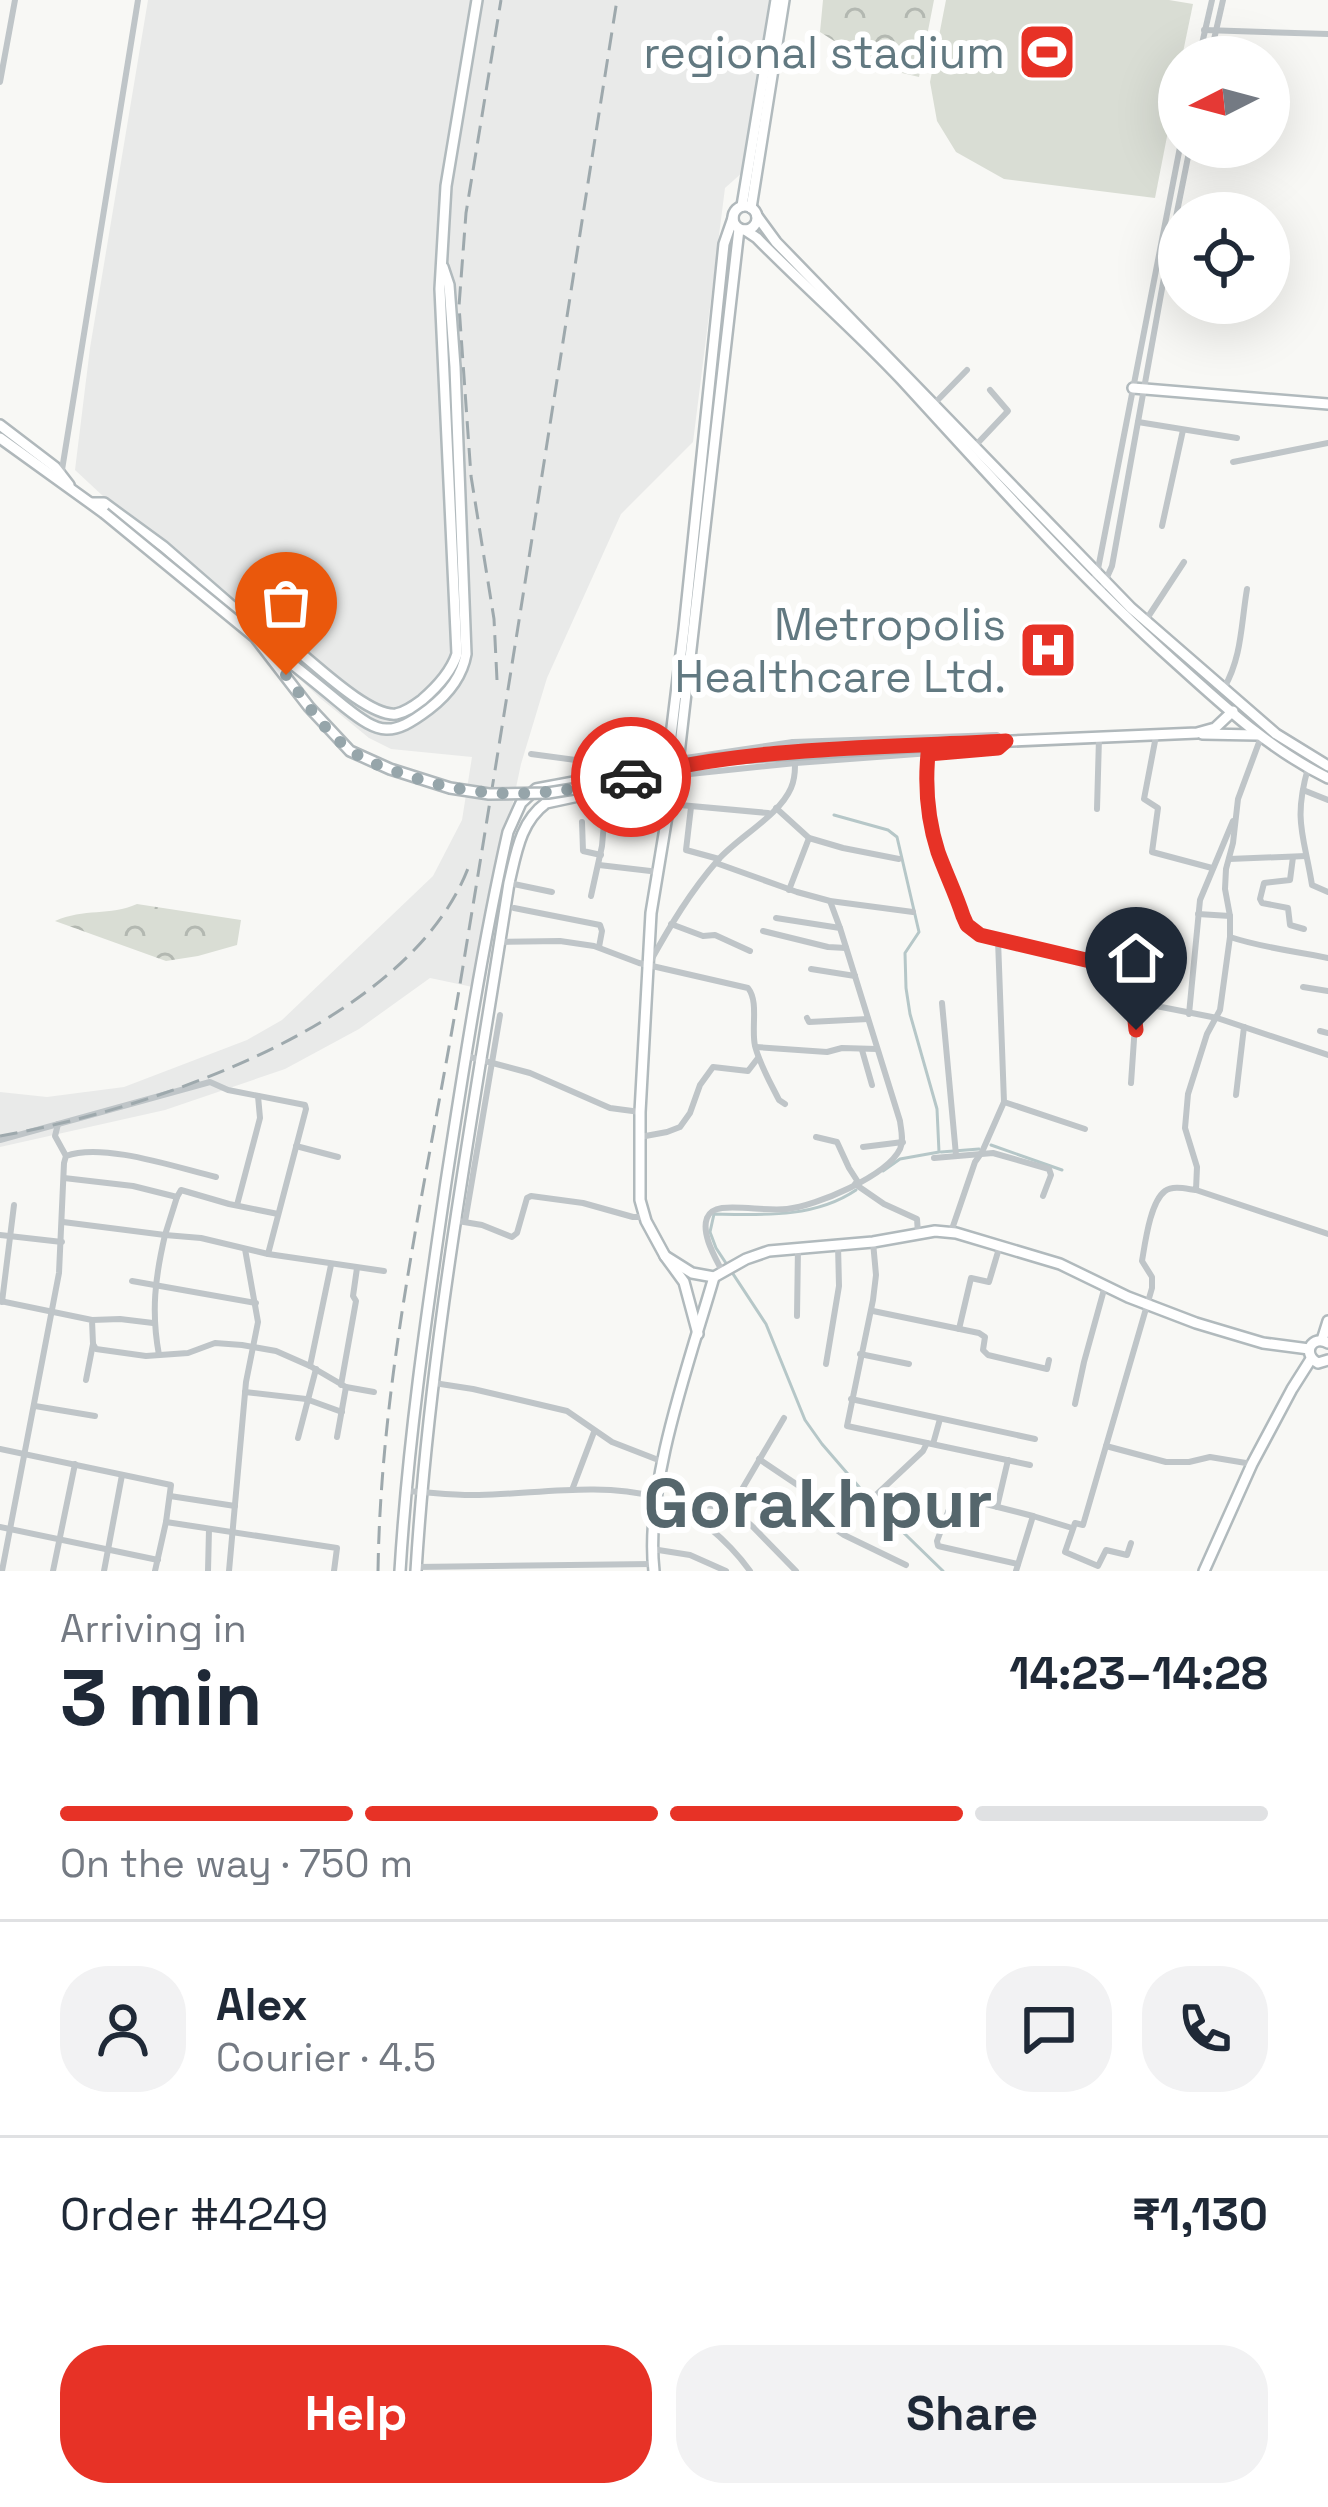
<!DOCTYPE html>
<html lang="en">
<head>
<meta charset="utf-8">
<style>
  body { margin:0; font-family:"Space Grotesk",sans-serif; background:#f2f2f3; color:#1f2937; height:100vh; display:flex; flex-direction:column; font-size:45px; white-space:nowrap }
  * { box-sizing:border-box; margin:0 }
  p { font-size:39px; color:#747a83 }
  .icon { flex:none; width:66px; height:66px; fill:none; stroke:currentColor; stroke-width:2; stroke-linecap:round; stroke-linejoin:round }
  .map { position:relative; height:1571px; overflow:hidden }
  .panel { display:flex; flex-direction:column; background:#fff; flex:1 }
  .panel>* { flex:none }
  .needle { width:78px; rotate:264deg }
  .controls { position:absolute; left:1158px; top:36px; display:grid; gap:24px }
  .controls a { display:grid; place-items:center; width:132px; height:132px; border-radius:50%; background:#fff; box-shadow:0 12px 48px #0002; font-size:60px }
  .pin { position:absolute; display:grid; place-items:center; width:102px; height:102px; color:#fff; margin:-123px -51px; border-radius:50% 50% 50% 0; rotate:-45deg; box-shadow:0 0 12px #0007 }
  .pin .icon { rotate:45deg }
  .courier { position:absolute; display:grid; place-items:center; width:120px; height:120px; margin:-60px; border:9px solid #e73226; border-radius:50%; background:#fff; color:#222; box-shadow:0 3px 15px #0007 }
  .headline em { font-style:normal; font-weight:700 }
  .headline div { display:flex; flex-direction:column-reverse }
  .headline { display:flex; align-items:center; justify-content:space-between; height:204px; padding:0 60px }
  h1 { font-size:78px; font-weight:700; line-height:90px }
  .bar { display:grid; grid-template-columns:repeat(4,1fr); gap:18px 12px; align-content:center; height:144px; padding:0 60px }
  .bar i { height:15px; border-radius:9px; background:#e0e1e3 }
  .bar .selected { background:#e73226 }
  .bar p { grid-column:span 4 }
  .line { display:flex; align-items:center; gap:30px; padding:0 60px; border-top:3px solid #e0e1e3 }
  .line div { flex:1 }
  .round { display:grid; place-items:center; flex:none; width:126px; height:126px; border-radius:48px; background:#f2f2f3 }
  .cta { display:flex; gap:24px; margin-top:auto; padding:24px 60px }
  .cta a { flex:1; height:138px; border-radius:48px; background:#e73226; color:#fff; font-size:48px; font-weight:700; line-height:138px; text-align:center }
  .cta a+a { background:#f2f2f3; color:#1f2937 }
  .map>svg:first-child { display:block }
  .built { fill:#e9eae9 }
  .forest { fill:url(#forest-crowns) }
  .pitch { fill:#d9ddd4 }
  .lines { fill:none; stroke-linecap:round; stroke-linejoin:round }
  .stream { stroke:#b6c7c8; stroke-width:3 }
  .secondary-casing { stroke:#b1babd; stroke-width:14 }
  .primary-casing { stroke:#b0b8bb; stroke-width:14 }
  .street { stroke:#bfc5c8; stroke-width:6 }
  .secondary { stroke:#fff; stroke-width:9 }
  .primary { stroke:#fff; stroke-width:9 }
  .rail { stroke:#9ea9ad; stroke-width:3; stroke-dasharray:18 9; stroke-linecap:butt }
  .primary-bridge-casing { stroke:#b0b8bb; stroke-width:14; stroke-linecap:butt }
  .primary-bridge { stroke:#fff; stroke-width:9 }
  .done { stroke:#96a5aa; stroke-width:12; stroke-dasharray:0 21.6 }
  .route { stroke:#e73226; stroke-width:15 }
  .labels { text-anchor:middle; stroke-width:12; stroke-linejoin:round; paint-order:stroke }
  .poi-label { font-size:45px; fill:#627981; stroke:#fff; text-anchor:end }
  .town-label { font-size:69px; font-weight:bold; fill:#55666c; stroke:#fff }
</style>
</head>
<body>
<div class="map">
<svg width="1328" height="1571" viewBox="0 0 1328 1571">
  <defs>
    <pattern id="forest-crowns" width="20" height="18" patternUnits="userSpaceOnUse" patternTransform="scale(3)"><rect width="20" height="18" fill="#d9ddd4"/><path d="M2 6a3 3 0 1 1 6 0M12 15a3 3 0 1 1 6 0" fill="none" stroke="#b3b8b1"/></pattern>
  </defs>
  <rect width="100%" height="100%" fill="#f8f8f5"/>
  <path class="built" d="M 148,0 L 769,0 L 743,172 L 725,188 L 693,442 L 621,514 L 547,678 L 521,764 L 499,868 L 482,989 L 430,978 L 359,1029 L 285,1069 L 165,1110 L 0,1147 L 0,1092 L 47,1097 L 124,1087 L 247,1040 L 282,1020 L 433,876 L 462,820 L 472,757 L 391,749 L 369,738 L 320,698 L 75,470 L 90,348 Z"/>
  <g class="forest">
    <path d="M 823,0 L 934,0 L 919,77 L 860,63 L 850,51 L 820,32 Z"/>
    <path d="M 137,904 L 241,920 L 237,945 L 198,956 L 166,961 L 55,921 C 84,908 110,916 137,904 Z"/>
  </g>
  <path class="pitch" d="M 946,0 L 1169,0 L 1193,4 L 1182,57 L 1179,57 L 1179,75 L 1155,198 L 1004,179 L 956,152 L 937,121 L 930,82 Z"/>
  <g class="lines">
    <g class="stream">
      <path d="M 834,815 L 888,830 L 897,837 L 919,932 L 905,953 L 906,988 L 910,1014 L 937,1109 L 939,1152 L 900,1159 L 883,1171"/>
      <path d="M 991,1145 L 1062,1170"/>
      <path d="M 941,1152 L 979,1149"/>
      <path d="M 856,1190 C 815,1218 763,1215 714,1214 L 710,1232 L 716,1248 L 766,1324 L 805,1420 L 822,1444 L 872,1502 L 943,1571"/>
    </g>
    <defs>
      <g id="secondary">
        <path d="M 742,206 L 776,0"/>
        <path d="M 751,208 L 784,0"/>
        <path d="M 1133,388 L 1328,404"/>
        <path d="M 92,503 L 104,503 L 164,547 L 286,653 L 292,664 C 310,678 328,693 345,707 C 380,735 392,737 429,709 C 447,695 462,677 466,654 L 455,367 L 449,285 L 443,267"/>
        <path d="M 286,653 L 299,652 C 319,668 370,717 396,714 C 406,712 414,706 422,700 C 436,688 451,672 457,654 L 440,289 L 446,186 L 477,0"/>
        <path d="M 667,777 L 669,804 L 651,913 L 640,1112 L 640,1200 L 646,1221 L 665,1256 L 684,1282 L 698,1334"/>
        <path d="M 665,1256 L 692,1273 L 714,1277 L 746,1259 L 769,1251 L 873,1242 L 935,1231 L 956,1233 L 1060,1264 L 1128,1297 L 1196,1323 L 1263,1343 L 1309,1349"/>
        <path d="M 1322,1340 L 1328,1321"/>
        <path d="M 1328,1343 C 1312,1334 1301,1354 1318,1363 L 1328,1360"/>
        <path d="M 654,1571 C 644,1486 690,1360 714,1277"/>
        <path d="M 1204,1571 L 1252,1464 L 1292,1389 L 1311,1359"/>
      </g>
      <g id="primary">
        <circle cx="745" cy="218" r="12"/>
        <path d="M 757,216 L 776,242 L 1131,608 L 1276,734 L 1328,766"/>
        <path d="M 745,230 L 757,238 C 804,286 855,330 901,379 C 990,476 1077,574 1175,662 C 1224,706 1269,749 1328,778"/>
        <path d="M 0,425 L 55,467 L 69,485"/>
        <path d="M 0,438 L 104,513"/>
        <path d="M 1202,734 L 1257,735"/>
        <path d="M 990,742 L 1197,733 L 1215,728 L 1233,711"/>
        <path d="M 400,1571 C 408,1440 427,1312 446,1182 C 464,1065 482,947 508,832 L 521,803 L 536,789 L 654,767 L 660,764 L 669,752 L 684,629 L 724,244 L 733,218"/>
        <path d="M 416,1571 C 430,1341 474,1111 509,883 C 516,854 520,822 546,803 L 667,777 L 678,763 L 739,229"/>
      </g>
    </defs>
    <use href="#secondary" class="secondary-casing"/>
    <use href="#primary" class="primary-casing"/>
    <g class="street">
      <path d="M 1204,30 L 1328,34"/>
      <path d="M 1199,57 L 1212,0"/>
      <path d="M 1210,57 L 1223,0"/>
      <path d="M 0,82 L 15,0"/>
      <path d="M 931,407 L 967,370"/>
      <path d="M 1138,422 L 1237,438"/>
      <path d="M 975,446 L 1008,411 L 990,390"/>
      <path d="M 1233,462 L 1328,443"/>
      <path d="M 61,476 L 138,0"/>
      <path d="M 1162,526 L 1183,430"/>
      <path d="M 1091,583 L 1097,574 L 1180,147"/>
      <path d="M 1100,593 L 1112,566 L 1165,272 L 1190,147"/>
      <path d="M 1146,620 L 1184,562"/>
      <path d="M 1224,688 C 1242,657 1241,624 1247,589"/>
      <path d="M 1156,736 L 1144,799 L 1158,808 L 1152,852 L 1212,868"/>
      <path d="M 531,754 L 635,768"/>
      <path d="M 928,754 L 930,817 L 938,851 L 963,916 L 972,930 L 998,940 L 1141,973 L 1146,980 L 1141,1003 L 1217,1018 L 1328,1055"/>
      <path d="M 679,759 L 793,742 L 997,735 L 1003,739"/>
      <path d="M 1308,768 C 1293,821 1304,835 1312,885 L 1328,892"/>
      <path d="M 671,776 L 796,763 L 998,748 L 1003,744"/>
      <path d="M 1303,790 L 1328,800"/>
      <path d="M 669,804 L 768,813"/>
      <path d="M 691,807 L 686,850 L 719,859"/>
      <path d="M 776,808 L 809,838 L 843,848 L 899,859"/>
      <path d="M 1097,809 L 1099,738"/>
      <path d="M 582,822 L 583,851 L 601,855"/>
      <path d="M 1293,857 L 1290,880 L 1264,883 L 1260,899 L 1262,903 L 1288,908 L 1290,925 L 1304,929"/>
      <path d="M 1229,859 L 1306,856"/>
      <path d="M 716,863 L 797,892 L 830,901 L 913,912"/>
      <path d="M 599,865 L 659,872"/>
      <path d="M 509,883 L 552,892"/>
      <path d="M 789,890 L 809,838"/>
      <path d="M 591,896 L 602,846 L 604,823"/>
      <path d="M 830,901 L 840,928"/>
      <path d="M 514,908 L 600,925 L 602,931 L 599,947"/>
      <path d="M 1198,914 L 1230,916"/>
      <path d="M 671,924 L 703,936 L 715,935 L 750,951"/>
      <path d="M 763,931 L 828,947 L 846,948"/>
      <path d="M 1230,937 C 1263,948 1295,951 1328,958"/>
      <path d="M 998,940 L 1004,1102 L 1085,1129"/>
      <path d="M 500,942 L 560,941 L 594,946 L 639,963 L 748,988 C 759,1002 751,1027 755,1046 C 760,1065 770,1082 779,1100 L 785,1104"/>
      <path d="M 650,962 C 670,926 690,892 718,860 C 738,837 779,816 791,788 C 797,774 795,757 793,742"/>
      <path d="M 811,969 L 855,976"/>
      <path d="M 1303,987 L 1328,991"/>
      <path d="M 942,1003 L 956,1155"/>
      <path d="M 1189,1014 L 1200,900 L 1233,821"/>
      <path d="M 807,1018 L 809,1022 L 868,1019"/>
      <path d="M 1320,1031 L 1328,1033"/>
      <path d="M 756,1047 L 827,1052 L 842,1048 L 877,1049"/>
      <path d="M 862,1050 L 872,1085"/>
      <path d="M 466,1056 L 530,1073 L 610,1108 L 640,1112"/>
      <path d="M 1131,1083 L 1135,1025 L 1141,1003"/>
      <path d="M 1236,1095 L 1244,1027"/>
      <path d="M 58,1124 L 55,1136 L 66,1156"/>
      <path d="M 640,1137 L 667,1132 L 680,1127 L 690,1113 L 700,1085 L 713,1067 L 748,1071 L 758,1058"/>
      <path d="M 816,1137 L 837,1142 L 849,1168 L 858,1182"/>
      <path d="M 0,1140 L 210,1082 L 228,1090 L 305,1105 L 306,1109 L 268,1254 L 384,1271"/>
      <path d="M 296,1146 L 338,1157"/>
      <path d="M 863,1147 L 903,1142"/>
      <path d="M 934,1158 L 993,1153 L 1049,1169 L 1051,1175 L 1043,1196"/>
      <path d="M 855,1184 L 884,1204 L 917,1219 L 918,1233"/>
      <path d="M 1196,1190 L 1328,1234"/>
      <path d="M 177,1197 L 181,1190 L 229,1204 L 278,1214"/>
      <path d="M 237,1205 L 260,1118 L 258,1096"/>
      <path d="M 458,1221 L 482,1225 L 512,1237 L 517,1233 L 527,1198 L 531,1196 L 583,1203 L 633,1217 L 645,1217"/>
      <path d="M 63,1222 L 165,1235 L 177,1197 L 133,1186 L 64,1178"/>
      <path d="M 465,1222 L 500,1015"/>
      <path d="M 951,1232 L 975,1162 L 982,1152 L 1004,1102"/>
      <path d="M 0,1235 L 62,1242"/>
      <path d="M 873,1242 L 876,1275 L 873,1300 L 847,1426 L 927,1443"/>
      <path d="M 722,1271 C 715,1257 701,1234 707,1218 C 710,1211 715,1209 722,1208 C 743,1206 766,1211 787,1209 C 816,1206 887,1176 900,1149 C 904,1140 901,1130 900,1121 L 840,928 L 776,918"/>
      <path d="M 132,1281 L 256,1303"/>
      <path d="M 0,1301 L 92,1320 L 93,1344 L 96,1349 L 146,1356 L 188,1353 L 215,1343 L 242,1345 L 276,1351 L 310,1366 L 346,1387 L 374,1392"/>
      <path d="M 2,1302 L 14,1205"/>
      <path d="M 873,1311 L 979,1333 L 985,1337 L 983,1350 L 988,1355 L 1047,1369 L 1049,1360"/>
      <path d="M 797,1316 L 798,1247"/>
      <path d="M 92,1320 L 120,1319 L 153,1323"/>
      <path d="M 959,1329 L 971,1278 L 989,1282 L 1000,1245"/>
      <path d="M 860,1354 L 909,1364"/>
      <path d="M 159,1355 C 151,1312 155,1278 165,1235 L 201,1238 L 268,1254"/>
      <path d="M 826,1364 L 839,1286 L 838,1245"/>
      <path d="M 310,1366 L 331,1265"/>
      <path d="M 86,1380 L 93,1344"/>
      <path d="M 434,1383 L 473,1389 L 567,1411 L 612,1442 L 661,1461"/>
      <path d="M 341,1385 L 356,1301 L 353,1296 L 357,1268"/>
      <path d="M 245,1392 L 306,1399 L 342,1412"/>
      <path d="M 851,1399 L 1035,1439"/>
      <path d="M 1075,1404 L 1084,1362 L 1105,1286"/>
      <path d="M 35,1406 L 95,1416"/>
      <path d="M 337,1437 L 346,1387"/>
      <path d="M 298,1438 L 316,1369"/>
      <path d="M 933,1444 L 940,1419"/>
      <path d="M 1106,1446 L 1152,1288 L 1152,1277 L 1142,1261 C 1145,1244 1150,1202 1165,1191 C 1173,1185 1187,1189 1196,1190 L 1197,1167 L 1185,1128 L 1188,1094 L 1207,1034 L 1220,1010 L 1230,937 L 1230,916 L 1225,889 L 1226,869 L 1233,843 L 1238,799 L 1261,737"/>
      <path d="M 0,1449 L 171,1485 L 166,1522"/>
      <path d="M 759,1459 L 805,1490 L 801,1501 L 802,1506 L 844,1535 L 906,1565"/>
      <path d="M 572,1490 L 594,1432"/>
      <path d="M 405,1491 C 430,1492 455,1496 479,1495 C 537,1494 599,1482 656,1497 C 691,1507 730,1543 750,1571"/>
      <path d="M 876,1495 L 923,1451 L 927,1443 L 1030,1465"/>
      <path d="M 170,1496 L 235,1506"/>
      <path d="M 670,1501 L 730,1508 L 751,1525 L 796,1571"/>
      <path d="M 997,1507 L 1008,1460"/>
      <path d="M 731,1508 L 784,1418"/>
      <path d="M 0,1527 L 158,1560"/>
      <path d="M 1131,1543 L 1127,1555 L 1106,1550 L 1098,1566 L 1065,1552 L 1075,1523 L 1083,1525 L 1106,1446 L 1166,1462 L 1189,1462 L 1210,1457 L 1252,1464"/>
      <path d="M 652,1549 L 690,1555 L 726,1571"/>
      <path d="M 1018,1564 L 938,1546 L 937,1541 L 954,1496 L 1033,1516"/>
      <path d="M 416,1567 L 652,1564"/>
      <path d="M 2,1571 L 59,1273 L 64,1163 L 66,1156 C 103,1142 178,1168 216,1177"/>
      <path d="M 53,1571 L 75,1464"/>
      <path d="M 104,1571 L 122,1475"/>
      <path d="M 155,1571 L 166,1522 L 337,1548 L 334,1571"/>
      <path d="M 208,1571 L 209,1529"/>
      <path d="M 229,1571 L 246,1382 L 258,1322 L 245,1249"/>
      <path d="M 1016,1571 L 1033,1516 L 1072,1528"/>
    </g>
    <use href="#secondary" class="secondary"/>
    <use href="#primary" class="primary"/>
    <g class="rail">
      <path d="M 497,680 L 494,619 L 471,476 L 459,306 L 466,213 L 501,0"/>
      <path d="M 0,1136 C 152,1109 413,1023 470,863"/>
      <path d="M 378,1571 C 381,1364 431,1163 464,960 C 517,640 566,320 617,0"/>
    </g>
    <defs>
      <path id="primary-bridge" d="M 104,513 L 255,637 L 309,707 L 350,751 L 390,769 L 450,788 L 489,794 L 548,793 L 592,786 L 713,759 L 990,742"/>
    </defs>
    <use href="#primary-bridge" class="primary-bridge-casing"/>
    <use href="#primary-bridge" class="primary-bridge"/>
  </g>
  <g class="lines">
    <path class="done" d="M 286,675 C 304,699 321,727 345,746 C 361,760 383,767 403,774 C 483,802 550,797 631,777"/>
    <path class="route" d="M 631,777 C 753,746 880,748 1006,741 L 998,748 L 928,754 C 925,786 928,821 938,852 C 946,874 956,894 963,916 L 967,925 L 980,935 L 1141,973 L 1146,980 L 1135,1021 L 1136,1030"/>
  </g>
  <defs>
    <symbol id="stadium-square" viewBox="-11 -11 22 22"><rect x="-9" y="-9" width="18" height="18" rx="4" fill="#e73226" stroke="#fff"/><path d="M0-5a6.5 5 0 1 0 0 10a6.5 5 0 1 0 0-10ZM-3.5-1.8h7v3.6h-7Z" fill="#fff"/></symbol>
    <symbol id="hospital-square" viewBox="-11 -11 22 22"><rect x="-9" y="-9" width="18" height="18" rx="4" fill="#e73226" stroke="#fff"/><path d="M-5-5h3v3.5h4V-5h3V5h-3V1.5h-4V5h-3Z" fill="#fff"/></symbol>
  </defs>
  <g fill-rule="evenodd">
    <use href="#stadium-square" x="1014" y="19" width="66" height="66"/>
    <use href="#hospital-square" x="1015" y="617" width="66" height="66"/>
  </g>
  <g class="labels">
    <g class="poi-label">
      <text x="1005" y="68">regional stadium</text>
      <text x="1006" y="640">Metropolis<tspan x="1006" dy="52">Healthcare Ltd.</tspan></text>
    </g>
    <g class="town-label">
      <text x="818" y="1527">Gorakhpur</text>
    </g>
  </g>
</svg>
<div class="controls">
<a><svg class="needle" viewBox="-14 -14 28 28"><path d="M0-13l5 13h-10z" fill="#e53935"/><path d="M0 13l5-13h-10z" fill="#747a83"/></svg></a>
<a><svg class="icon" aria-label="locate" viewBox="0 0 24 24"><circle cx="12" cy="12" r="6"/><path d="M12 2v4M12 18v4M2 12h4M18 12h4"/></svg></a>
</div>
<div class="pin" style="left:286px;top:675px;background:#ea580c"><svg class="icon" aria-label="bag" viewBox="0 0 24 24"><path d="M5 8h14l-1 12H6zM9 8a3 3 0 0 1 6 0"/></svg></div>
<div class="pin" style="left:1136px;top:1030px;background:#1f2937"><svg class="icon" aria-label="home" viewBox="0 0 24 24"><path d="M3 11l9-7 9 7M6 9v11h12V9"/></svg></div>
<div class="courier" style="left:631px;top:777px"><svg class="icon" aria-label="car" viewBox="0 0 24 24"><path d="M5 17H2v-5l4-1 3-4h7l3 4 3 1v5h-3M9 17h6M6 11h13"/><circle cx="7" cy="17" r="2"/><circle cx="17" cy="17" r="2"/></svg></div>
</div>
<section class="panel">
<div class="headline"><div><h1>3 min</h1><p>Arriving in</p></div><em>14:23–14:28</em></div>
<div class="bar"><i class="selected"></i><i class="selected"></i><i class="selected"></i><i></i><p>On the way · 750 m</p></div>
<div class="line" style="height:216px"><a class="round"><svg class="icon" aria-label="person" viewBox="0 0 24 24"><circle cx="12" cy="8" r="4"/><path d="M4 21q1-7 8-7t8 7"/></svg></a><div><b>Alex</b><p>Courier · 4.5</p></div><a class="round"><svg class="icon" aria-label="chat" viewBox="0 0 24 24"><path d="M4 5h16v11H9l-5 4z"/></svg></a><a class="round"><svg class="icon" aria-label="phone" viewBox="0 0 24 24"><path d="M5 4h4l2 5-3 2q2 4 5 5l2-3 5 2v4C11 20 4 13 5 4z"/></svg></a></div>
<div class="line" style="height:156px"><div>Order #4249</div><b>₹1,130</b></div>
<div class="cta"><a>Help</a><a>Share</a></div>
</section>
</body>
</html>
